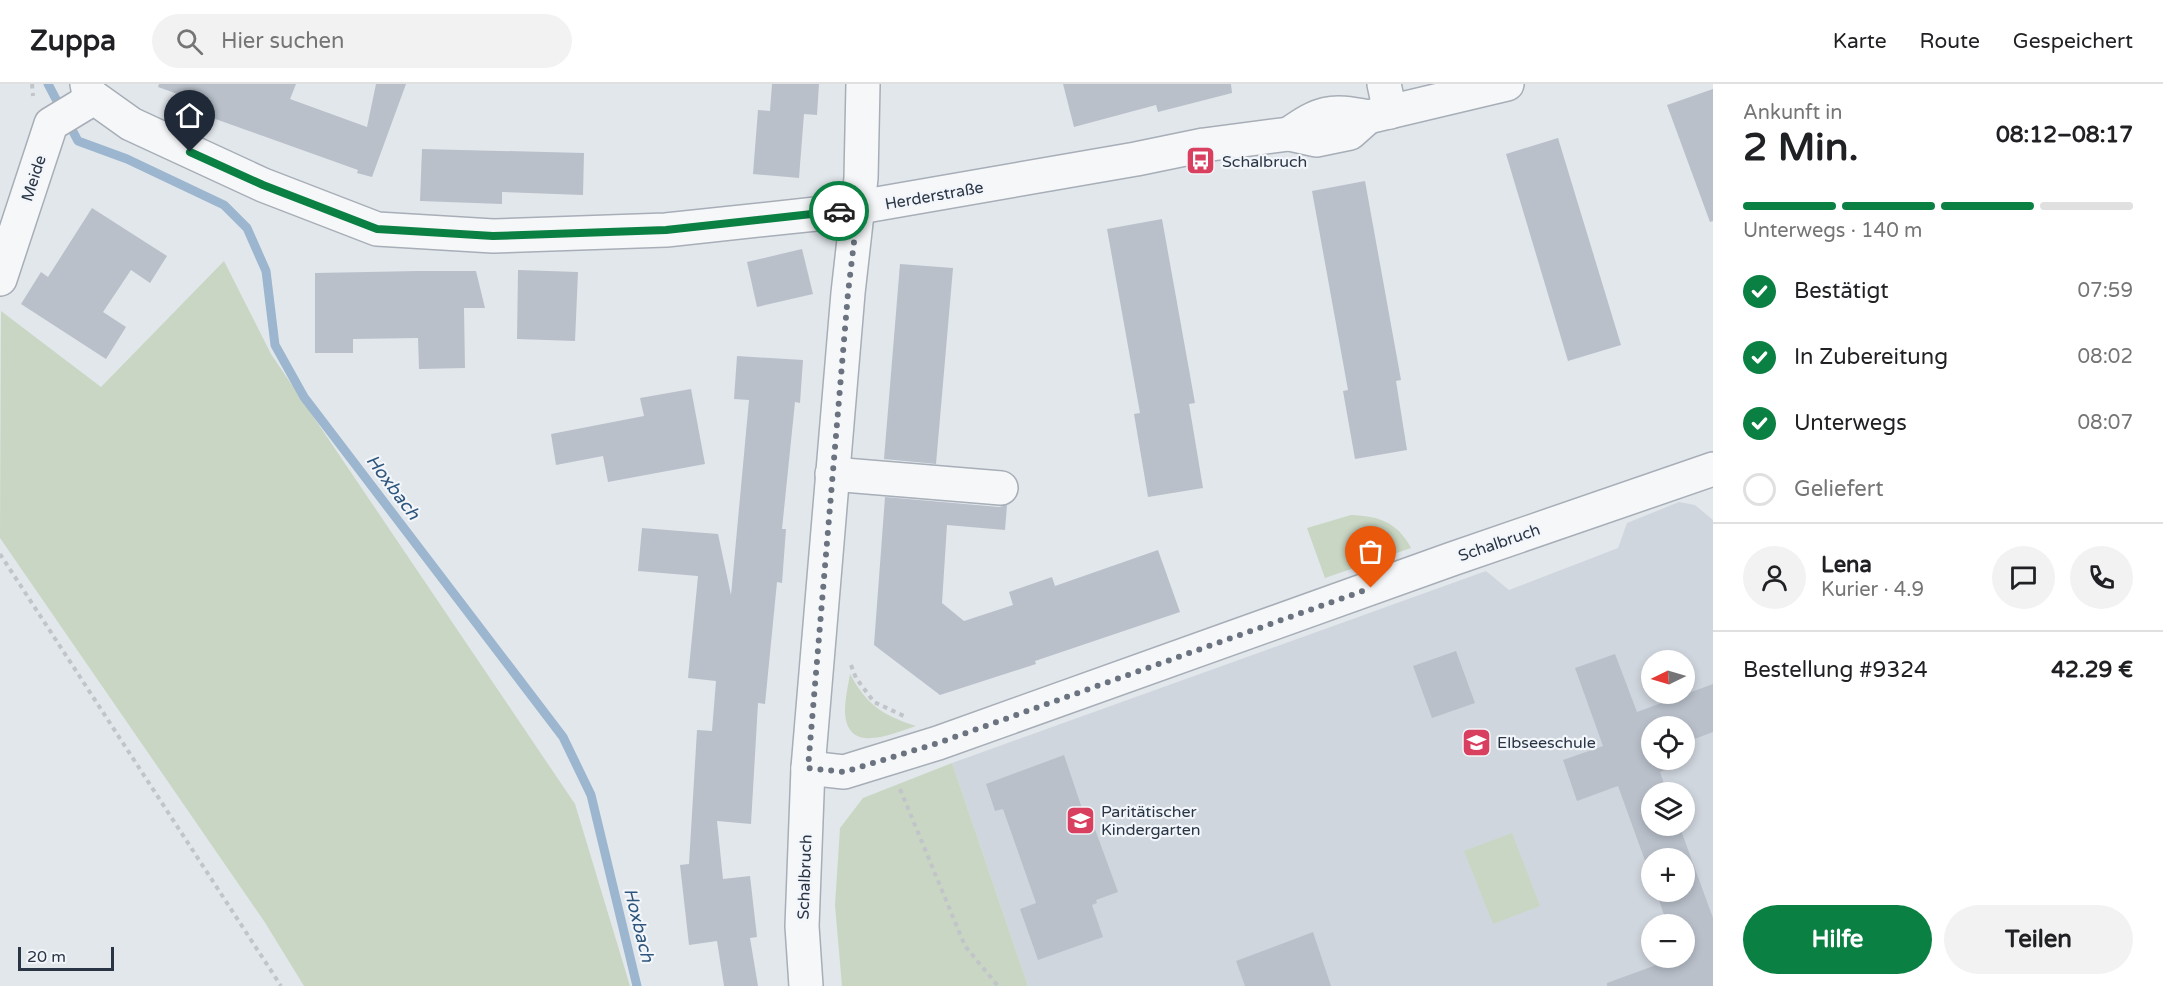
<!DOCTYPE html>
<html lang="de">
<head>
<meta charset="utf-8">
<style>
  body { margin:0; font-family:"Varela Round",sans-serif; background:#f2f2f2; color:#202124; height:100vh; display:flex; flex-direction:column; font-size:22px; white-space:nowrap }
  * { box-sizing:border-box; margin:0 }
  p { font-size:20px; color:#757577 }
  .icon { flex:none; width:33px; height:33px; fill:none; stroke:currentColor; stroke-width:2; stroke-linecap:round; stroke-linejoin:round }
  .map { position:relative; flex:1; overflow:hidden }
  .details { display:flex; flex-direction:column; background:#fff; width:450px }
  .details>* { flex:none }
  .needle { width:39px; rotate:265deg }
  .controls { position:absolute; left:1641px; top:566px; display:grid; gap:12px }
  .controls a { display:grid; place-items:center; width:54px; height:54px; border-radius:50%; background:#fff; box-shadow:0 3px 9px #0003; font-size:30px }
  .scale { position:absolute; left:18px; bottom:15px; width:96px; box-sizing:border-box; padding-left:6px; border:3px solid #293545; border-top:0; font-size:16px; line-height:21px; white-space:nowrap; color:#293545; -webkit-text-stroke:4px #f2f5f9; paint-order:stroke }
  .pin { position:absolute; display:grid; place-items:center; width:51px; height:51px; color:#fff; margin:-62px -26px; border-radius:50% 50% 50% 0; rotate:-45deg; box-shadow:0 0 6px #0007 }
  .pin .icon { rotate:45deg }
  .courier { position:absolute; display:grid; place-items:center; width:60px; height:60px; margin:-30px; border:4px solid #0b8043; border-radius:50%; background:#fff; color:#222; box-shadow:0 2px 8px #0007 }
  .head em { font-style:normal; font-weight:700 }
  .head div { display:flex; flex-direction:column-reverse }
  .head { display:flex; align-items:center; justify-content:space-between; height:102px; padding:0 30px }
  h1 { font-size:39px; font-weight:700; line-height:45px }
  .bar { display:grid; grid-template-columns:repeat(4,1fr); gap:9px 6px; align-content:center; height:72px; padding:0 30px }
  .bar i { height:8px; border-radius:4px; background:#e0e0e0 }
  .bar .selected { background:#0b8043 }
  .bar p { grid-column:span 4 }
  .line { display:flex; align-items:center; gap:15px; padding:0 30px; border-top:2px solid #e0e0e0 }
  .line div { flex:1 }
  .round { display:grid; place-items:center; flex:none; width:63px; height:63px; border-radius:32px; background:#f2f2f2 }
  ol { padding:0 30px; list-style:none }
  li { display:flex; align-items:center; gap:18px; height:66px }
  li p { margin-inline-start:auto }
  li .icon { padding:6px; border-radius:50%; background:#0b8043; color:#fff; stroke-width:4 }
  li:last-child { color:#757577 }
  li i { width:33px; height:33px; border:3px solid #e0e0e0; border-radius:50% }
  .action { display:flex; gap:12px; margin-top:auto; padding:12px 30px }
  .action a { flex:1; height:69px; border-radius:36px; background:#0b8043; color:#fff; font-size:24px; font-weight:700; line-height:69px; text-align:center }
  .action a+a { background:#f2f2f2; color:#202124 }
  header { display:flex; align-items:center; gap:36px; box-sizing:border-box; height:84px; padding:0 30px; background:#fff; border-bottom:2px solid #e0e0e0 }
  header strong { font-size:28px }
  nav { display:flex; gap:33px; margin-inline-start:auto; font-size:21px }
  .search { width:420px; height:54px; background:#f2f2f2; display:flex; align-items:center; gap:15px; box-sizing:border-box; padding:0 21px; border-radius:33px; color:#757577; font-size:22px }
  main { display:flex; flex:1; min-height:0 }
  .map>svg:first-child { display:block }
  .built { fill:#d0d6de; fill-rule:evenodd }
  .green { fill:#c9d6c3 }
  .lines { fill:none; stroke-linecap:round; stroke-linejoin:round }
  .stream { stroke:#9bb6ce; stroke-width:9 }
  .building { fill:#b9c0ca }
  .minor-casing { stroke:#a7aeb7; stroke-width:36 }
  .path { stroke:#c1c5ca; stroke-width:4; stroke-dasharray:4.5 4.5; stroke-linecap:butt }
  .minor { stroke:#f6f7f9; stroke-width:33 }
  .done { stroke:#6a737f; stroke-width:6; stroke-dasharray:0 10.8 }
  .route { stroke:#0b8043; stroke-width:8 }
  .labels { text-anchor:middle; stroke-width:4.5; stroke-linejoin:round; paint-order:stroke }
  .poi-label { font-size:16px; fill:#293545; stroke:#f2f5f9; text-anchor:start }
  .street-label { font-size:16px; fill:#293545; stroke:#f2f5f9 }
  .water-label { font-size:18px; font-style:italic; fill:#2f567d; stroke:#f2f5f9 }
</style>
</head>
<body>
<header>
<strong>Zuppa</strong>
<div class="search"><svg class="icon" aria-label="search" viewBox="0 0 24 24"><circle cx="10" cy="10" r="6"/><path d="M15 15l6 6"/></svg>Hier suchen</div>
<nav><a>Karte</a><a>Route</a><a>Gespeichert</a></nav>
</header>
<main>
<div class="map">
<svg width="1713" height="902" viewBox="0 0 1713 902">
  <rect width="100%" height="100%" fill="#e2e7ec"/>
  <path class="built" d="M 1679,418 L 1695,421 L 1713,436 L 1713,902 L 1028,902 L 952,679 L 1486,487 L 1509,506 L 1618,464 L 1627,439 ZM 1652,576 L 1684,576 L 1684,609 L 1652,609 ZM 1652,642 L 1684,642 L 1684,675 L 1652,675 ZM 1652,708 L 1684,708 L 1684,741 L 1652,741 ZM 1652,774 L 1684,774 L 1684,807 L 1652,807 ZM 1652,840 L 1684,840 L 1684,873 L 1652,873 Z"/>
  <g class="green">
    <path d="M 224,177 L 271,270 L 575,720 L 630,902 L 304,902 L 264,837 L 0,454 L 1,227 L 101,303 Z"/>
    <path d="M 1351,431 C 1379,432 1397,438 1411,464 L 1325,494 L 1307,444 Z"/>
    <path d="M 850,590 C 867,621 882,631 916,642 C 891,650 847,671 845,628 C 845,615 848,602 850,590 Z"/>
    <path d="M 952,679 L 1028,902 L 842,902 L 835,821 L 840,744 L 863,714 Z"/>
    <path d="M 1512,749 L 1540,822 L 1493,840 L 1464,767 Z"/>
  </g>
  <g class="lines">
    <path class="stream" d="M 48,0 L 78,57 L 127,75 L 224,121 L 247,144 L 266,187 L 275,261 L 304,313 L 563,653 L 591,711 L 637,902"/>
  </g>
  <g class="building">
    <path d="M 159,0 L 296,0 L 290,15 L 367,43 L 376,0 L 406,0 L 372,93 L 357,89 L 358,86 L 207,32 L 211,22 L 158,3 Z"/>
    <path d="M 772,0 L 819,0 L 817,31 L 804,30 L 799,94 L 753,90 L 758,26 L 770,27 Z"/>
    <path d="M 1063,0 L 1231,0 L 1232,9 L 1158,28 L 1156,21 L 1074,43 Z"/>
    <path d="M 1713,5 L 1713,137 L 1710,138 L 1667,21 Z"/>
    <path d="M 1558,54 L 1621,261 L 1568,277 L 1506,70 Z"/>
    <path d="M 422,65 L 584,69 L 583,111 L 502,108 L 502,120 L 420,117 Z"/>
    <path d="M 1365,97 L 1401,296 L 1396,297 L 1407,366 L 1355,375 L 1343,307 L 1348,306 L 1312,107 Z"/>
    <path d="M 92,124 L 167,172 L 150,199 L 131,186 L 103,228 L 126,243 L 106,275 L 21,220 L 41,188 L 48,193 Z"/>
    <path d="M 1162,135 L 1195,319 L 1189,320 L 1203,404 L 1148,413 L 1134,330 L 1140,329 L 1107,145 Z"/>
    <path d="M 802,165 L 813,210 L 757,223 L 747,178 Z"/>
    <path d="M 900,180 L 953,184 L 936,380 L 884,375 Z"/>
    <path d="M 518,186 L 578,188 L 575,257 L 517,255 Z"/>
    <path d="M 418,187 L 476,187 L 485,224 L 464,224 L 465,284 L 419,285 L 418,254 L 353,255 L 353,269 L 315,269 L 315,189 Z"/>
    <path d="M 737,272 L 803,276 L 800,319 L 795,318 L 782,445 L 786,445 L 782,499 L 777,498 L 765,620 L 758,619 L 751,740 L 717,737 L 723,795 L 750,792 L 757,853 L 750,854 L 758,902 L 724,902 L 717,857 L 689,861 L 680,781 L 689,780 L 697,646 L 712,647 L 716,597 L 688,594 L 698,492 L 638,487 L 642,444 L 718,450 L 731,511 L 749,316 L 734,315 Z"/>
    <path d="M 691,305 L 705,380 L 608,398 L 603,372 L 556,381 L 551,350 L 644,332 L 640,314 Z"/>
    <path d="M 885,413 L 999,423 L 1007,421 L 1005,446 L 947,441 L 942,519 L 964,537 L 1013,521 L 1009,508 L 1052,493 L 1055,502 L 1158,466 L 1180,528 L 1035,577 L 1036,580 L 940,611 L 874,561 Z"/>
    <path d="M 1456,567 L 1475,619 L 1432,634 L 1413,582 Z"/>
    <path d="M 1615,570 L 1637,628 L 1713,600 L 1713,648 L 1684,659 L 1684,642 L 1652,642 L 1652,675 L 1674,675 L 1676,682 L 1660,688 L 1667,708 L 1652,708 L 1652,741 L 1679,741 L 1713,834 L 1713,902 L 1607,902 L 1607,899 L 1678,873 L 1684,873 L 1684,840 L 1667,840 L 1656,807 L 1684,807 L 1684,774 L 1652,774 L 1652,796 L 1618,702 L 1577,717 L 1563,676 L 1603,662 L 1575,584 Z"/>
    <path d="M 1064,671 L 1087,739 L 1092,737 L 1118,808 L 1096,816 L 1097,819 L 1092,821 L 1103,853 L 1038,876 L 1020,825 L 1036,819 L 1003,725 L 995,727 L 986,700 Z"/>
    <path d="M 1313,848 L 1331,902 L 1245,902 L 1236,877 Z"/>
  </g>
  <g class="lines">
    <defs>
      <g id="minor">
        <path d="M 1384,0 L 1390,28"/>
        <path d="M 89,10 L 131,40 L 263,101 L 377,145 L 493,152 L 666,146 L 825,129 L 1136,75 L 1204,61 L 1289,50 L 1316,56 L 1350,49 L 1368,33"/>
        <path d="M 1289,50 C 1320,28 1330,25 1368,33 L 1507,0"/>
        <path d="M 0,195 L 51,40 L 84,20 L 89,10 L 87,0"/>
        <path d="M 832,390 L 1001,404"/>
        <path d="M 808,684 L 844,688 L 938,659 L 1452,475 L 1713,385"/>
        <path d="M 806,902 L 802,842 L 808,684 L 848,209 L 861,94 L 863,0"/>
      </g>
    </defs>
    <use href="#minor" class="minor-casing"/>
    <g class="path">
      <path d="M 32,0 L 33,12"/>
      <path d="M 0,470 L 281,902"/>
      <path d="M 851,581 L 856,594 L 874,618 L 906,633"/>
      <path d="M 900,705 L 965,862 L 998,902"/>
    </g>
    <use href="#minor" class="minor"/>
  </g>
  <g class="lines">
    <path class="done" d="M 839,127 L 858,124 L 848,209 L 808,684 L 844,688 L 938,659 L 1371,504"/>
    <path class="route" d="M 190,68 L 263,101 L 377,145 L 493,152 L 666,146 L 839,127"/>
  </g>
  <defs>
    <symbol id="bus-square" viewBox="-11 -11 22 22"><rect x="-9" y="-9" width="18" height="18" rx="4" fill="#d93f5e" stroke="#f2f5f9"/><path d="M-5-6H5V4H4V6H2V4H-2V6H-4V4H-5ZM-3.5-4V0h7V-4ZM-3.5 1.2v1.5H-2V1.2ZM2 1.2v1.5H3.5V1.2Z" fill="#fff"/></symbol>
    <symbol id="school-square" viewBox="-11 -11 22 22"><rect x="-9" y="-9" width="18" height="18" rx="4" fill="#d93f5e" stroke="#f2f5f9"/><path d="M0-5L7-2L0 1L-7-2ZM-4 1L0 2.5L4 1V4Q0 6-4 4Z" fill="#fff"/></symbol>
  </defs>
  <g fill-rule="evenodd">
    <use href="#bus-square" x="1184" y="60" width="33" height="33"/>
    <use href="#school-square" x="1460" y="642" width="33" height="33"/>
    <use href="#school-square" x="1064" y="720" width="33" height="33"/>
  </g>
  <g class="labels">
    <g class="poi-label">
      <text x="1222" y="83">Schalbruch</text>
      <text x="1497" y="664">Elbseeschule</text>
      <text x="1101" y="733">Paritätischer<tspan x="1101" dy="18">Kindergarten</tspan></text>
    </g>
    <g class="street-label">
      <text transform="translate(33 94) rotate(-72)" y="6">Meide</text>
      <text transform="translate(934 111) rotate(-10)" y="6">Herderstraße</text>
      <text transform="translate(1499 458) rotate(-19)" y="6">Schalbruch</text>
      <text transform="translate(804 793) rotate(-88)" y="6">Schalbruch</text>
    </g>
    <g class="water-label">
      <text transform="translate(393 403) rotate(53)" y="6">Hoxbach</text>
      <text transform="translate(639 841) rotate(76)" y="6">Hoxbach</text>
    </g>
  </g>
</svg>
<div class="controls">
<a><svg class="needle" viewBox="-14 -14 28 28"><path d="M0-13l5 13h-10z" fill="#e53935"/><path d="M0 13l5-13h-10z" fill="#757577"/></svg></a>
<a><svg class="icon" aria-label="locate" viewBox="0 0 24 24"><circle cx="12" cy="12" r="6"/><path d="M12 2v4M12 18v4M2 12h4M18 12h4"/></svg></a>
<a><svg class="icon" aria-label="layers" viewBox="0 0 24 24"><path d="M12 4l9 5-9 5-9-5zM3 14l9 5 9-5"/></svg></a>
<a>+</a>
<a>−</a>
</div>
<div class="scale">20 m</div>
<div class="pin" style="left:1371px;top:504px;background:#ea580c"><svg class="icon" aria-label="bag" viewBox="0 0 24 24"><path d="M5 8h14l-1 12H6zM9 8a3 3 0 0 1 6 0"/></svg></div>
<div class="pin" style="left:190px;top:68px;background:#1f2937"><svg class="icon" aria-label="home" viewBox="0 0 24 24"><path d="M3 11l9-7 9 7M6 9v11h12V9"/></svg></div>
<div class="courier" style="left:839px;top:127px"><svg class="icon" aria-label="car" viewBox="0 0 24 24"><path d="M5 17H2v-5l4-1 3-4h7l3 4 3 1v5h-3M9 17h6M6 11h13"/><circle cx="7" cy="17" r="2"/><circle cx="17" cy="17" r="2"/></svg></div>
</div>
<section class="details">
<div class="head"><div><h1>2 Min.</h1><p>Ankunft in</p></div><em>08:12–08:17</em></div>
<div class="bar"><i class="selected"></i><i class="selected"></i><i class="selected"></i><i></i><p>Unterwegs · 140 m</p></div>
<ol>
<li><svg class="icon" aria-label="check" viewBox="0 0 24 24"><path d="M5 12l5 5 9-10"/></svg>Bestätigt<p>07:59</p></li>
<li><svg class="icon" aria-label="check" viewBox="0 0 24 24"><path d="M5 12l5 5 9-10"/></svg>In Zubereitung<p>08:02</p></li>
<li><svg class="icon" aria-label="check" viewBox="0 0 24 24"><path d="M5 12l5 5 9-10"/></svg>Unterwegs<p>08:07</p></li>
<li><i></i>Geliefert</li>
</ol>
<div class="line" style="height:108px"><a class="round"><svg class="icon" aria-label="person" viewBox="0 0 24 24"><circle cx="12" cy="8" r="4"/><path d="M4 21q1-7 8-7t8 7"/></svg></a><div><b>Lena</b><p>Kurier · 4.9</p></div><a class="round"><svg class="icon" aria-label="chat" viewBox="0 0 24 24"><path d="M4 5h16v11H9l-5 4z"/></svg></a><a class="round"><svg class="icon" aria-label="phone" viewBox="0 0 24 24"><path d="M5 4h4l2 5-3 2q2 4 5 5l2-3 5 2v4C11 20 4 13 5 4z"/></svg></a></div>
<div class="line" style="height:78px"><div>Bestellung #9324</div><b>42.29 €</b></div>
<div class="action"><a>Hilfe</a><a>Teilen</a></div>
</section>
</main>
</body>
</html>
